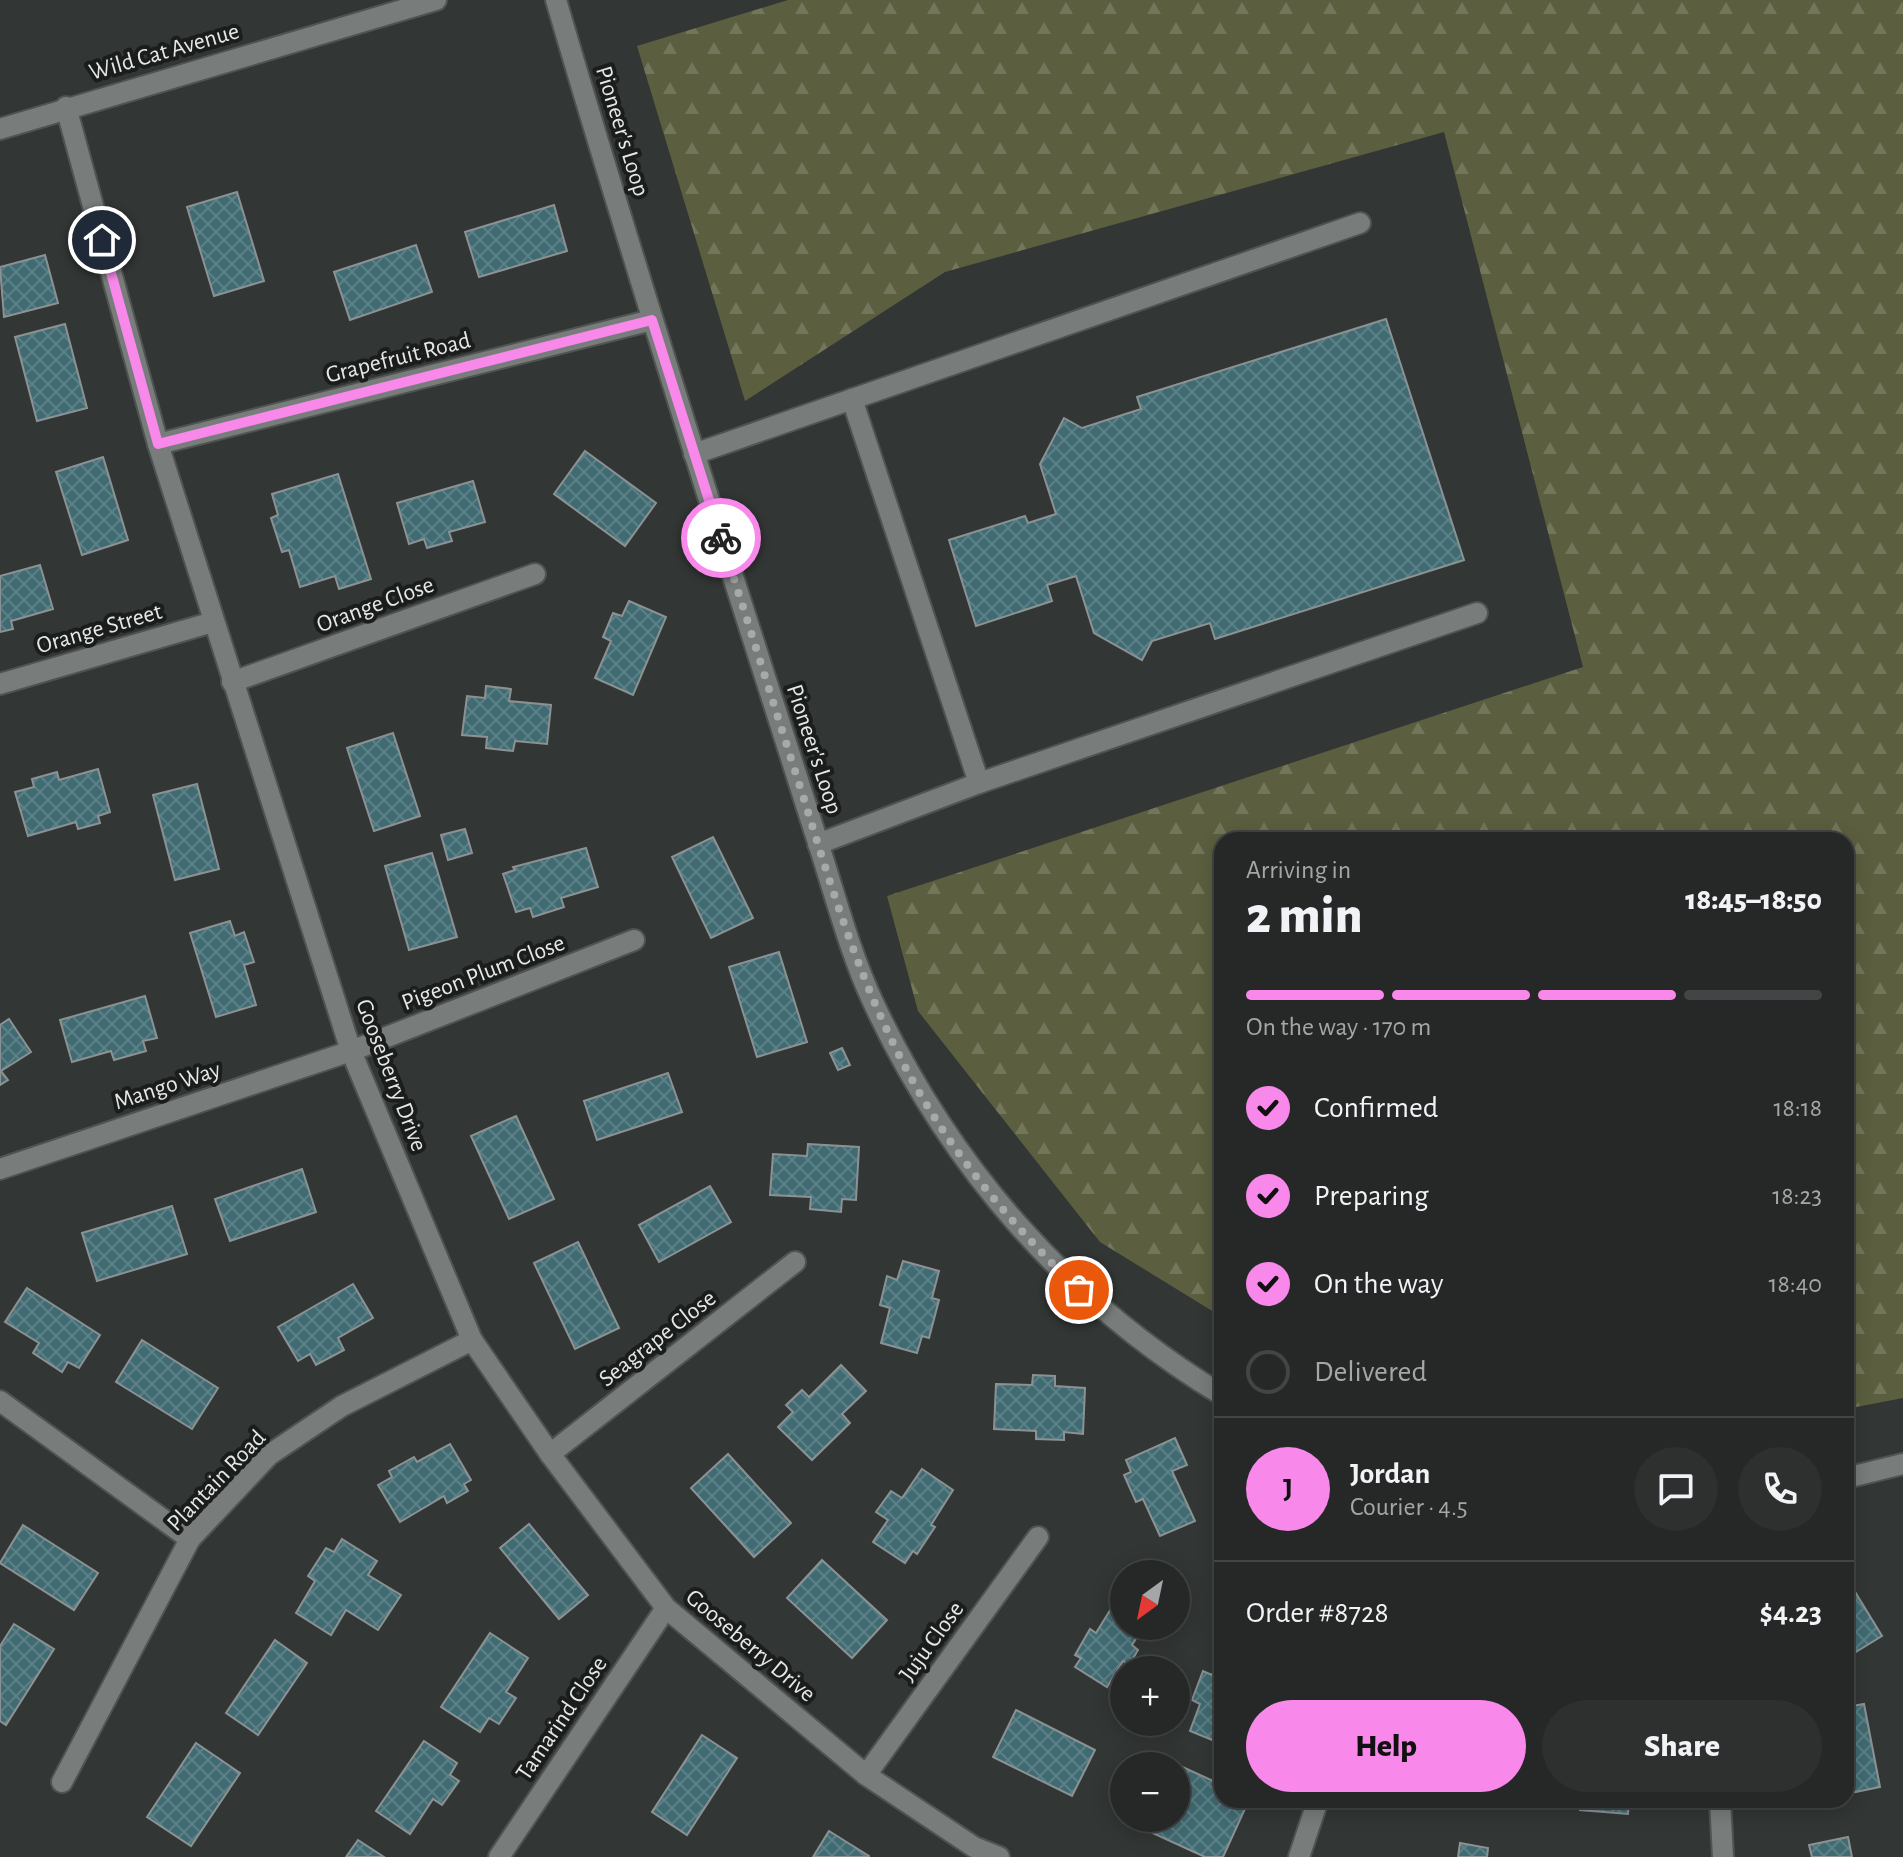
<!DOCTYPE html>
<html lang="en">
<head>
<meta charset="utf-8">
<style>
  body { margin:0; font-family:"Alegreya Sans",sans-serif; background:#2e3030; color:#f1f3f6; height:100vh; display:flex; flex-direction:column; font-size:30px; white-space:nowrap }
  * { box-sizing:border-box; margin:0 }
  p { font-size:26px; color:#a4a6a8 }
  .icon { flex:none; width:44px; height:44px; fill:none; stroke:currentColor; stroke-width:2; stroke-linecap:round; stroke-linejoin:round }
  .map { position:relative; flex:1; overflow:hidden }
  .panel { position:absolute; left:1214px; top:832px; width:640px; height:976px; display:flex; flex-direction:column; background:#262828; border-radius:24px; box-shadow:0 4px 20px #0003,0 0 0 2px #424445 }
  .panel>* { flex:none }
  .needle { width:52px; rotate:213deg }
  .buttons { position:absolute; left:1110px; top:1560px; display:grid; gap:16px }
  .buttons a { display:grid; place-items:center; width:80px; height:80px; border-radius:50%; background:#262828; box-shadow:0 4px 20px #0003,0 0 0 2px #424445; font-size:40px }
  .pin { position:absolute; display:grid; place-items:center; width:68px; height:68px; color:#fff; margin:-34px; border:4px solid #fff; border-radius:50%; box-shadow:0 2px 8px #0007 }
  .courier { position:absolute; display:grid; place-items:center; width:80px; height:80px; margin:-40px; border:6px solid #f888ea; border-radius:50%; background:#fff; color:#222; box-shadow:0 2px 10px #0007 }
  .head em { font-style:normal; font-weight:800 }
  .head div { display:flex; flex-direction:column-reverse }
  .head { display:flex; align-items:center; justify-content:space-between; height:136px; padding:0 32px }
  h1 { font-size:52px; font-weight:800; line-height:60px }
  .bar { display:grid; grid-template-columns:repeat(4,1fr); gap:12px 8px; align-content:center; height:96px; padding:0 32px }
  .bar i { height:10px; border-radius:6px; background:#424445 }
  .bar .active { background:#f888ea }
  .bar p { grid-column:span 4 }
  .line { display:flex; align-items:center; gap:20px; padding:0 32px; border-top:2px solid #424445 }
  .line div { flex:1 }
  .round { display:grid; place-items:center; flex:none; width:84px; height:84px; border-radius:42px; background:#2e3030 }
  ol { padding:0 32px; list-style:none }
  li { display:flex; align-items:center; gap:24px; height:88px }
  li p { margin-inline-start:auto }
  li .icon { padding:8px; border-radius:50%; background:#f888ea; color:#111; stroke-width:4 }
  li:last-child { color:#a4a6a8 }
  li i { width:44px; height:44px; border:4px solid #424445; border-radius:50% }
  .button { display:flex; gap:16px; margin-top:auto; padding:16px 32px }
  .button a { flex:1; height:92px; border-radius:48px; background:#f888ea; color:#111; font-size:32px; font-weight:800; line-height:92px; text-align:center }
  .button a+a { background:#2e3030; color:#f1f3f6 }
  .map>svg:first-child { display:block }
  .forest { fill:url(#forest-firs) }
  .building { fill:url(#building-cross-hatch); stroke:#8c9293; stroke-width:2 }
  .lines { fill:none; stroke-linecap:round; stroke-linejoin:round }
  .minor-casing { stroke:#4f5352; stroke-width:24 }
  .minor { stroke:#787d7c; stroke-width:20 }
  .done { stroke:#a7aaa9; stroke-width:8; stroke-dasharray:0 14.4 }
  .route { stroke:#f888ea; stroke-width:10 }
  .labels { text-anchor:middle; stroke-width:8; stroke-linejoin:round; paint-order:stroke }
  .street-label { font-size:24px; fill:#e6e8e8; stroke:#1b1d1d }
</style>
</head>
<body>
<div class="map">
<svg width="1903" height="1857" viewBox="0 0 1903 1857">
  <defs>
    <pattern id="forest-firs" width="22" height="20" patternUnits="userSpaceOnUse" patternTransform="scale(2)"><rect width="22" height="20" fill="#5b5f3f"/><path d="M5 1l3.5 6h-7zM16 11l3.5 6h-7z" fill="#73765b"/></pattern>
    <pattern id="building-cross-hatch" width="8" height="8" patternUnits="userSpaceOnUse" patternTransform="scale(2)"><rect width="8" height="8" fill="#406b72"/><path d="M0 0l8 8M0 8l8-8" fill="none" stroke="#5c8086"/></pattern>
  </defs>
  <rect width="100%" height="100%" fill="#323635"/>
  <path class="forest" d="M 788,0 L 1903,0 L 1903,1398 L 1846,1409 L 1846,840 L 1222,840 L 1222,1317 L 1100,1242 L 918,1011 L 887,896 L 1583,667 L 1444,132 L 945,272 L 745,401 L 637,46 Z"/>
  <g class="building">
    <path d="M 237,192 L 264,281 L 214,296 L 187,207 Z"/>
    <path d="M 554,205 L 567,251 L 479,277 L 465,232 Z"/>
    <path d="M 416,245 L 432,292 L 350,320 L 334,272 Z"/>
    <path d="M 45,255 L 58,303 L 4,317 L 0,267 Z"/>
    <path d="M 1386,319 L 1464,560 L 1215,639 L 1210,623 L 1152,641 L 1142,660 L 1094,633 L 1076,576 L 1047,585 L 1052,601 L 976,626 L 949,540 L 1025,516 L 1028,523 L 1056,514 L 1040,464 L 1064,418 L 1082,428 L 1141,409 L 1137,397 Z"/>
    <path d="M 65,324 L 87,408 L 37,421 L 15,337 Z"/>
    <path d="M 585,451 L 656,503 L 625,546 L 554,494 Z"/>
    <path d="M 103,457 L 128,540 L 82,555 L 56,472 Z"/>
    <path d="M 338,474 L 371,579 L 339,589 L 335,576 L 300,587 L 289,550 L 282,552 L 271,518 L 278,515 L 272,494 Z"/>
    <path d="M 473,481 L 485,522 L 449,532 L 452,541 L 427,548 L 424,539 L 409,544 L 397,503 Z"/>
    <path d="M 40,565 L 53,609 L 11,621 L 13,629 L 0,632 L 0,576 Z"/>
    <path d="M 629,601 L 666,617 L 633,695 L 595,678 L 611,641 L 603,637 L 613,613 L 622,616 Z"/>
    <path d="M 486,686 L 511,689 L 509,701 L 551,705 L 547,744 L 515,741 L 513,751 L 486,748 L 487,737 L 462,735 L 467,696 L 485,698 Z"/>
    <path d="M 393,733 L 420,816 L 374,831 L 347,748 Z"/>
    <path d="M 98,769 L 110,812 L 98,816 L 100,823 L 78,829 L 76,822 L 28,836 L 15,792 L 34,787 L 32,779 L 57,772 L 59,780 Z"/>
    <path d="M 197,784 L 219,869 L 175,880 L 153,795 Z"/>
    <path d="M 465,829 L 472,853 L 448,860 L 441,835 Z"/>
    <path d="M 713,837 L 753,918 L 711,938 L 672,857 Z"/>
    <path d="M 586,848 L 598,887 L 561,898 L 564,907 L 533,917 L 530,908 L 516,912 L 503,874 L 515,870 L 513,867 Z"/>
    <path d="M 432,853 L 457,937 L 409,950 L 385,866 Z"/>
    <path d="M 230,921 L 235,936 L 244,932 L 254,962 L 244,965 L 256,1005 L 216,1017 L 190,933 Z"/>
    <path d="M 779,952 L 807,1042 L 757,1057 L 729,967 Z"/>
    <path d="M 145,996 L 157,1038 L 143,1041 L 146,1051 L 114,1060 L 111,1051 L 72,1062 L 60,1020 Z"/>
    <path d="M 9,1019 L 31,1052 L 1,1071 L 8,1080 L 0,1085 L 0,1025 Z"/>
    <path d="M 842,1048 L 850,1065 L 838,1070 L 830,1053 Z"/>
    <path d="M 668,1073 L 682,1112 L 597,1140 L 584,1101 Z"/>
    <path d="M 516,1116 L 554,1199 L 509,1219 L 471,1136 Z"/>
    <path d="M 808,1144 L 859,1147 L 856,1200 L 842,1199 L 841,1212 L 810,1209 L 811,1197 L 770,1195 L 773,1154 L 807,1156 Z"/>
    <path d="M 302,1169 L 316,1212 L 230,1241 L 215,1199 Z"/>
    <path d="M 710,1186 L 731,1222 L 659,1262 L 639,1225 Z"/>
    <path d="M 172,1206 L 187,1254 L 97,1281 L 82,1233 Z"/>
    <path d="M 578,1242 L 619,1328 L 575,1349 L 534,1263 Z"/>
    <path d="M 903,1261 L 939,1271 L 932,1298 L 939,1300 L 929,1338 L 922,1336 L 917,1353 L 881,1343 L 890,1308 L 880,1305 L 887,1276 L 897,1280 Z"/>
    <path d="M 353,1284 L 373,1318 L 338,1338 L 344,1350 L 316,1365 L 310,1354 L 298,1361 L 278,1327 Z"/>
    <path d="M 27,1288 L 100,1335 L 79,1368 L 68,1362 L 62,1372 L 33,1353 L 39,1343 L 5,1322 Z"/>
    <path d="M 142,1340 L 218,1388 L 192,1429 L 116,1382 Z"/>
    <path d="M 841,1365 L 866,1391 L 842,1414 L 850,1423 L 812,1460 L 778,1427 L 793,1412 L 786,1405 L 802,1390 L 809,1397 Z"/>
    <path d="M 1033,1375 L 1055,1376 L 1055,1386 L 1085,1388 L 1083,1434 L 1064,1432 L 1064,1440 L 1036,1439 L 1036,1431 L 994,1429 L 996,1384 L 1032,1385 Z"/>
    <path d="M 1175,1438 L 1187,1465 L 1172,1471 L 1195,1521 L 1160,1536 L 1143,1499 L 1136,1502 L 1124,1475 L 1131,1472 L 1126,1460 Z"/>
    <path d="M 450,1444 L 471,1480 L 464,1484 L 468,1491 L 447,1503 L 444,1496 L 400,1522 L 378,1485 L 392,1477 L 389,1471 L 414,1457 L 417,1462 Z"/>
    <path d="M 728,1454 L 791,1523 L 754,1557 L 691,1488 Z"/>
    <path d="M 922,1469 L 953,1490 L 931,1525 L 935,1527 L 917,1554 L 913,1551 L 905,1563 L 873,1542 L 888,1520 L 876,1512 L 891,1491 L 902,1498 Z"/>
    <path d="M 529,1524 L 588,1595 L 559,1619 L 500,1548 Z"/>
    <path d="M 23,1525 L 98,1573 L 74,1610 L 0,1563 Z"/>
    <path d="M 342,1539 L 377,1561 L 368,1575 L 401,1595 L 378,1630 L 346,1610 L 331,1635 L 296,1613 L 315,1581 L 308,1576 L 326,1548 L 334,1552 Z"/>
    <path d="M 822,1560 L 887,1620 L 852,1658 L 787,1598 Z"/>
    <path d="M 1846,1577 L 1882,1636 L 1846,1658 Z"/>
    <path d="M 1117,1599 L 1124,1604 L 1124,1626 L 1144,1626 L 1132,1645 L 1138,1650 L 1129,1665 L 1123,1661 L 1107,1687 L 1075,1667 L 1081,1658 L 1075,1655 L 1090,1629 L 1096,1633 Z"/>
    <path d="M 14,1624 L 54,1649 L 6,1725 L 0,1721 L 0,1646 Z"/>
    <path d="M 490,1633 L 528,1658 L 506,1692 L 516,1698 L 499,1724 L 489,1718 L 480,1732 L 441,1707 Z"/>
    <path d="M 275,1640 L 307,1663 L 258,1735 L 226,1713 Z"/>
    <path d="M 1221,1653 L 1222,1653 L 1222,1744 L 1190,1731 L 1200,1704 L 1192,1700 L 1203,1671 L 1212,1675 Z"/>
    <path d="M 1864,1704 L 1880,1787 L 1846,1794 L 1846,1707 Z"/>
    <path d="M 1016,1710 L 1095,1750 L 1072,1796 L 993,1757 Z"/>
    <path d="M 702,1735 L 737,1758 L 687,1835 L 652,1812 Z"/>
    <path d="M 424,1741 L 457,1763 L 450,1775 L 459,1781 L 442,1805 L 433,1799 L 410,1834 L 376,1811 Z"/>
    <path d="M 196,1743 L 240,1773 L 191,1846 L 147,1817 Z"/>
    <path d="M 1165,1759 L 1222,1785 L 1222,1800 L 1249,1800 L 1223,1857 L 1205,1857 L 1135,1825 L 1138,1818 L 1176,1818 L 1176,1766 L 1161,1766 Z"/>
    <path d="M 1437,1800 L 1480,1800 L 1479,1807 Z"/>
    <path d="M 1580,1800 L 1629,1800 L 1628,1814 L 1580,1810 Z"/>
    <path d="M 829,1831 L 869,1856 L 869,1857 L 813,1857 Z"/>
    <path d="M 1848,1837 L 1852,1857 L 1812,1857 L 1809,1845 Z"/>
    <path d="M 358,1840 L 384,1857 L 346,1857 Z"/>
    <path d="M 1460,1843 L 1488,1848 L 1487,1857 L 1458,1857 Z"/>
  </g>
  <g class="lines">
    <defs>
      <g id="minor">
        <path d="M 556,0 C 613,196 675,391 736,586 C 764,675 792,764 821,852 C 837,902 851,955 873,1002 C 950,1167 1067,1301 1222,1395"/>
        <path d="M 66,107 L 158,444 L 351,1051 L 472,1340 L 550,1454 L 666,1608 L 866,1775 L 974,1847 L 999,1857"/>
        <path d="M 0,129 L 436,0"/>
        <path d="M 852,399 L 979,783"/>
        <path d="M 158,444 L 652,320"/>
        <path d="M 694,454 L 1360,223"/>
        <path d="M 232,682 L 535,574"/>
        <path d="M 0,684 L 213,622"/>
        <path d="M 818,844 L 979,783 L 1477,613"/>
        <path d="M 0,1169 L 351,1051 L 634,940"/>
        <path d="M 0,1401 L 190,1539"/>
        <path d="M 550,1454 L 795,1262"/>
        <path d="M 1846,1478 L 1903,1464"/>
        <path d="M 866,1775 L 1038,1537"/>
        <path d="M 62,1782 L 190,1539 L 269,1455 L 342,1406 L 472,1340"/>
        <path d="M 1720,1800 L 1723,1857"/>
        <path d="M 499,1857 L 666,1608"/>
        <path d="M 1299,1857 L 1318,1800"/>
      </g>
    </defs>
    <use href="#minor" class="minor-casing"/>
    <use href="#minor" class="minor"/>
  </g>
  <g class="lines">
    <path class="done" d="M 721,538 C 749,625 776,712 804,799 C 835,900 866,1000 919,1092 C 962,1166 1018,1231 1079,1290"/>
    <path class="route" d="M 102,240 L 158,444 L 652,320 L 721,538"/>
  </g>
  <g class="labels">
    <g class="street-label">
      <text transform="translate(164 51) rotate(-16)" y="8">Wild Cat Avenue</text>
      <text transform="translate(623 131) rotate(73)" y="8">Pioneer's Loop</text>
      <text transform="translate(398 357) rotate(-14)" y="8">Grapefruit Road</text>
      <text transform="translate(375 604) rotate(-20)" y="8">Orange Close</text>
      <text transform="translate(99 628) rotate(-16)" y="8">Orange Street</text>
      <text transform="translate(815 749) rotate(72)" y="8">Pioneer's Loop</text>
      <text transform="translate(483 972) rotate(-21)" y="8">Pigeon Plum Close</text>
      <text transform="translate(392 1075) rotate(69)" y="8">Gooseberry Drive</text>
      <text transform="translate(167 1085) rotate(-18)" y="8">Mango Way</text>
      <text transform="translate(657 1338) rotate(-38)" y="8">Seagrape Close</text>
      <text transform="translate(216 1480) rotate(-46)" y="8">Plantain Road</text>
      <text transform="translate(931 1641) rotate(-54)" y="8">Juju Close</text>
      <text transform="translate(751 1645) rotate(40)" y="8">Gooseberry Drive</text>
      <text transform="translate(561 1718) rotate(-56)" y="8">Tamarind Close</text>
    </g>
  </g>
</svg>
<div class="buttons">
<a><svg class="needle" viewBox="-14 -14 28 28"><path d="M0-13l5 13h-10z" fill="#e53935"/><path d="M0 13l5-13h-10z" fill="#a4a6a8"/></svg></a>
<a>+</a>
<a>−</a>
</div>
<div class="pin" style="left:1079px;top:1290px;background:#ea580c"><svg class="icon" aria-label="bag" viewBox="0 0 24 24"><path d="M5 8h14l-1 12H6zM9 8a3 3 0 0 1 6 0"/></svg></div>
<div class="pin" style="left:102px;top:240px;background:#1f2937"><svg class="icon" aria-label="home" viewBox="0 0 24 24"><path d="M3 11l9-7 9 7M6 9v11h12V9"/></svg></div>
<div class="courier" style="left:721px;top:538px"><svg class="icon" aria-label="bike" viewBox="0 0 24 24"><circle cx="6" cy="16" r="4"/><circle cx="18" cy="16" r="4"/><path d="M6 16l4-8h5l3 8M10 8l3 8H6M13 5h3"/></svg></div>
<section class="panel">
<div class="head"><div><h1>2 min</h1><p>Arriving in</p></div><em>18:45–18:50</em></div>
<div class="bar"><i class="active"></i><i class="active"></i><i class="active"></i><i></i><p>On the way · 170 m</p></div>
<ol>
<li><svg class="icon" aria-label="check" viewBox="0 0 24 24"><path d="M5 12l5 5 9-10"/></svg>Confirmed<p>18:18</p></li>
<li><svg class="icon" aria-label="check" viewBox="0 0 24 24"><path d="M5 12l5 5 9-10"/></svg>Preparing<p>18:23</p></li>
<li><svg class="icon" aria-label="check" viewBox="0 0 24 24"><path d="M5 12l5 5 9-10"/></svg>On the way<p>18:40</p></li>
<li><i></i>Delivered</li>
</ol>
<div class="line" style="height:144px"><b class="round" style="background:#f888ea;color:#111">J</b><div><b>Jordan</b><p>Courier · 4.5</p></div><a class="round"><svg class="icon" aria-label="chat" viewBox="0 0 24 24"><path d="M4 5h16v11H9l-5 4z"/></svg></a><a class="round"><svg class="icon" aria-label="phone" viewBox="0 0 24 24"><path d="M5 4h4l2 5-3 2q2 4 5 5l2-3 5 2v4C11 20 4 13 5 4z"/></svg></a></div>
<div class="line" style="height:104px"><div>Order #8728</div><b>$4.23</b></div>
<div class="button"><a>Help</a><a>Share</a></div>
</section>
</div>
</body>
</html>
